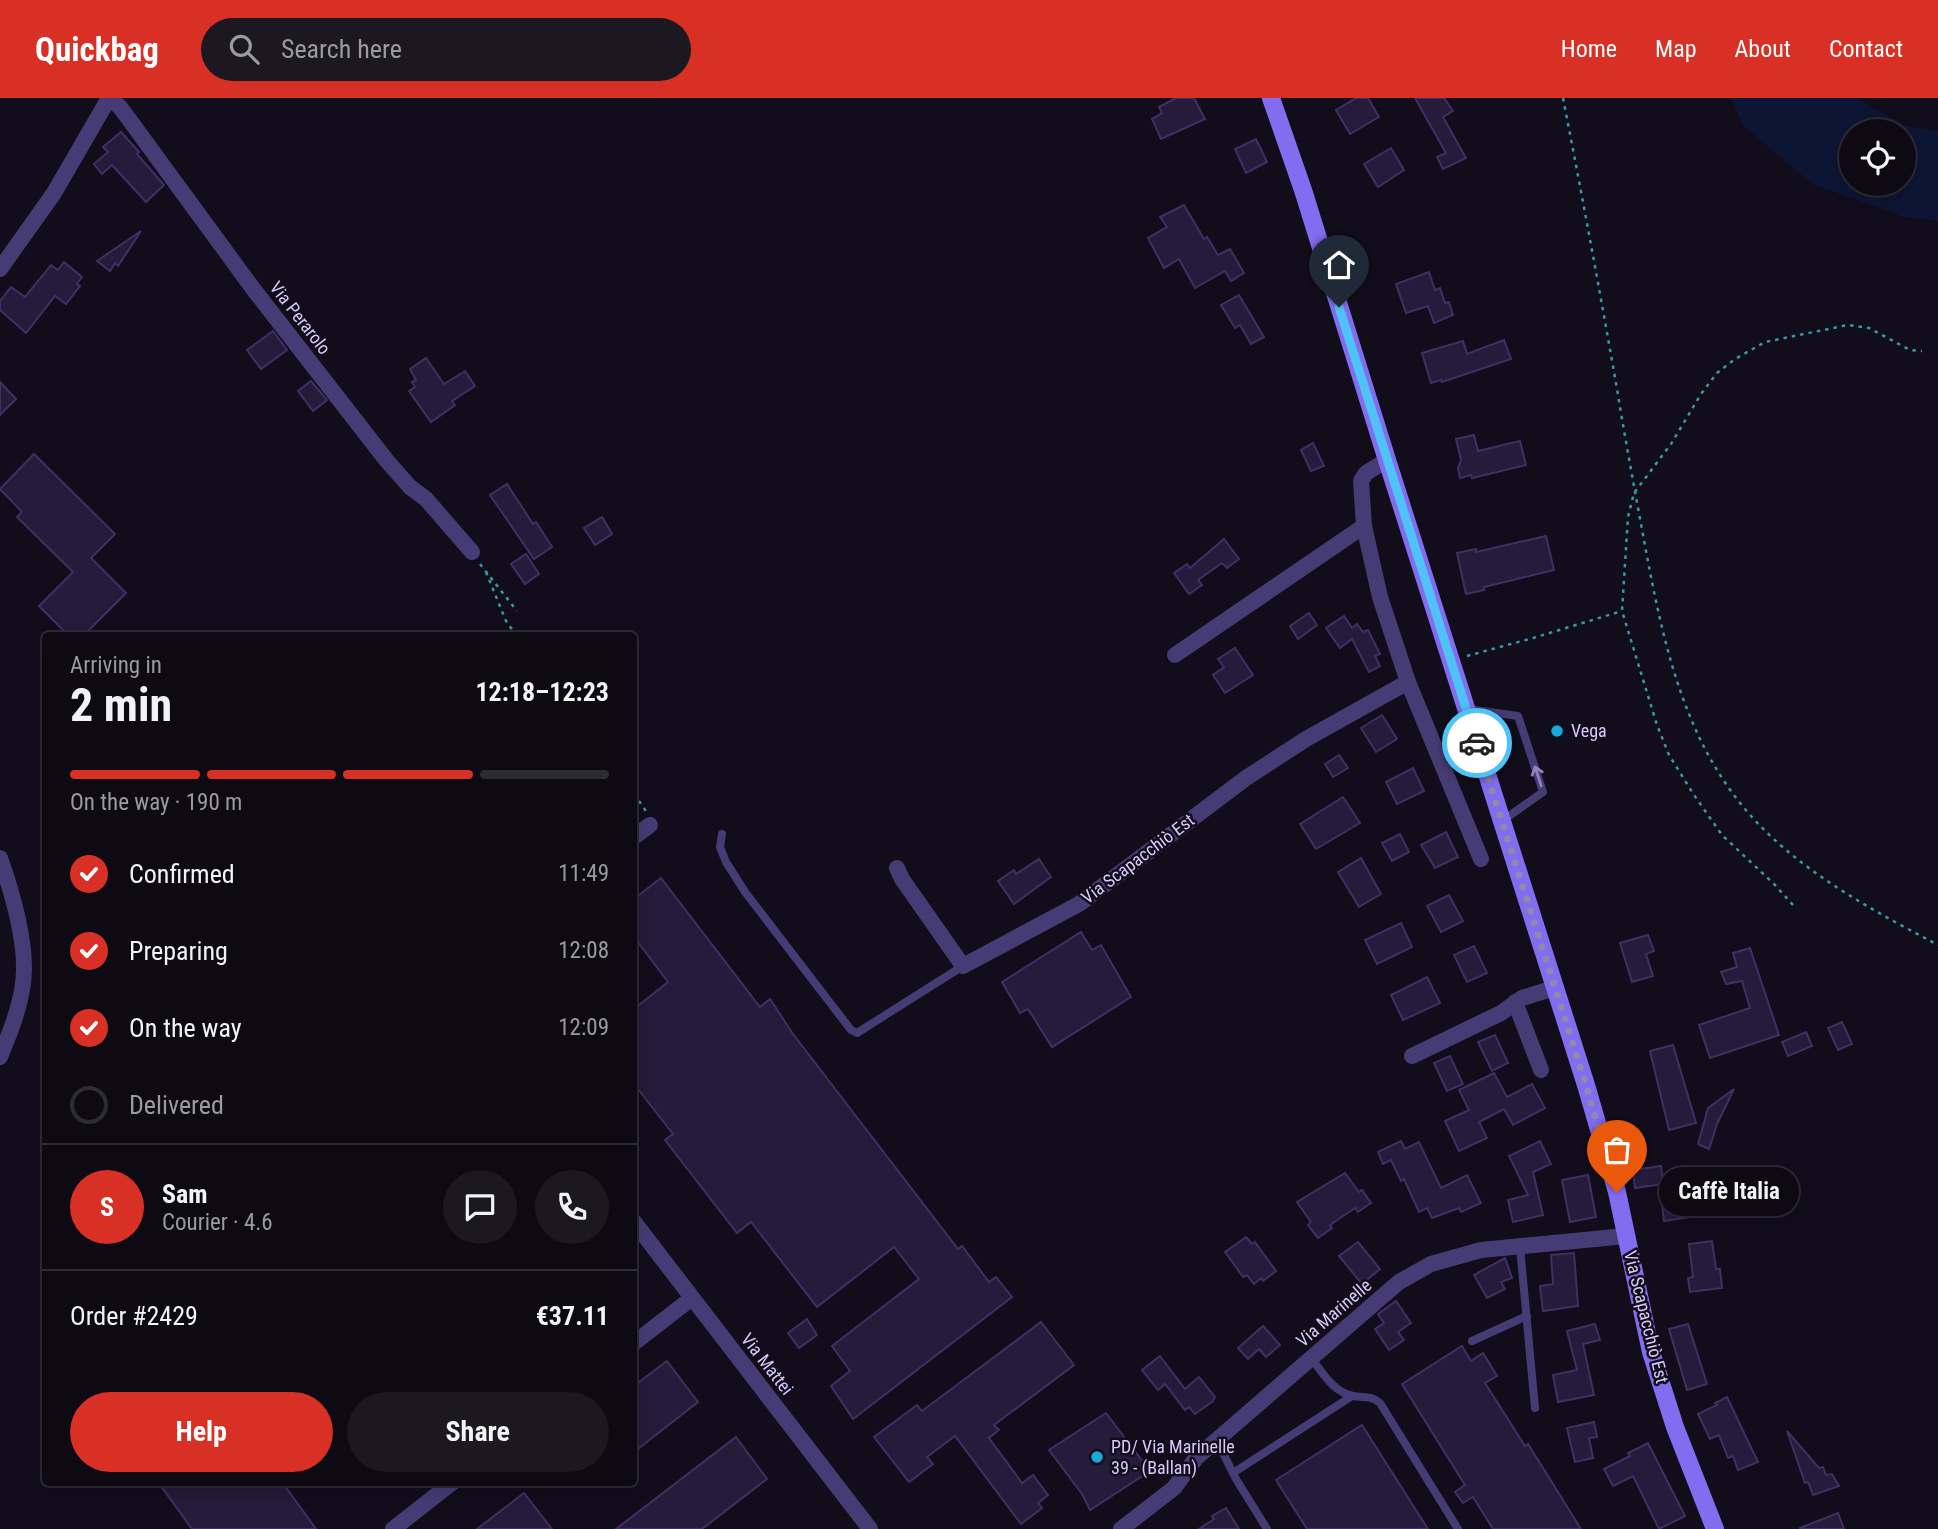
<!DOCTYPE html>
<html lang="en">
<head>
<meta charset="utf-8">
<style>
  body { margin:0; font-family:"Roboto Condensed",sans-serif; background:#1b1822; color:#f1f3f6; height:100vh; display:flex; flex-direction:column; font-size:26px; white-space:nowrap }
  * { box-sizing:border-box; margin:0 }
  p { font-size:23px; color:#9a9aa0 }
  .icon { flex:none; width:38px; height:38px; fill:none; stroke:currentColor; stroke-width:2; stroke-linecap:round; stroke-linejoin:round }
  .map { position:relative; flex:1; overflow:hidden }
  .side { position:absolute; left:42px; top:534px; width:595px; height:854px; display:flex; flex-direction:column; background:#0d0a14; border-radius:7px; box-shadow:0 4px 18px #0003,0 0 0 2px #2d2b34 }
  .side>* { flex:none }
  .fabs { position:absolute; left:1839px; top:21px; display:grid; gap:14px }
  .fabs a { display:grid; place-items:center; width:77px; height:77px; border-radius:50%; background:#0d0a14; box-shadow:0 4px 18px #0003,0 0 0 2px #2d2b34; font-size:35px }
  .pin { position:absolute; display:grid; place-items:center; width:60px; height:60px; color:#fff; margin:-72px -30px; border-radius:50% 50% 50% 0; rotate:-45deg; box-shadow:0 0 7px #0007 }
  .pin .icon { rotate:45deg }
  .courier { position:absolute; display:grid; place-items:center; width:70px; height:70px; margin:-35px; border:5px solid #4fc3f7; border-radius:50%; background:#fff; color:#222; box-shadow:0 2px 9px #0007 }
  .bubble { position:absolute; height:49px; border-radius:24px; background:#0d0a14; box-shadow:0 4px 18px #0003,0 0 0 2px #2d2b34; font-size:23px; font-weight:700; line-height:49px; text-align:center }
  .overview em { font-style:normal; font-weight:700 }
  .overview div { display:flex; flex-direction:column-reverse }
  .overview { display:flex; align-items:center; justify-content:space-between; height:119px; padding:0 28px }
  h1 { font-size:46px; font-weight:700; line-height:52px }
  .bar { display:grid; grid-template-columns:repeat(4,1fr); gap:10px 7px; align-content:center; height:84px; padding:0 28px }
  .bar i { height:9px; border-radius:5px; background:#2d2b34 }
  .bar .selected { background:#d93025 }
  .bar p { grid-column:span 4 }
  .line { display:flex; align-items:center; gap:18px; padding:0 28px; border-top:2px solid #2d2b34 }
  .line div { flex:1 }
  .round { display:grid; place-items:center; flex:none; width:74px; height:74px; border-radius:37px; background:#1b1822 }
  ol { padding:0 28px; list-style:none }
  li { display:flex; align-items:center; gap:21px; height:77px }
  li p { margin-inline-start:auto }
  li .icon { padding:7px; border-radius:50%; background:#d93025; color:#fff; stroke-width:4 }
  li:last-child { color:#9a9aa0 }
  li i { width:38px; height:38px; border:4px solid #2d2b34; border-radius:50% }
  .cta { display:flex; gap:14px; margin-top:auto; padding:14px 28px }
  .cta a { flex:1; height:80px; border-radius:42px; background:#d93025; color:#fff; font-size:28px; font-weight:700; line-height:80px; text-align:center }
  .cta a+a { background:#1b1822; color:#f1f3f6 }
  header { display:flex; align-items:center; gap:42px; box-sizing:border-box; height:98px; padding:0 35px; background:#d93025; color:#fff }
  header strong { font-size:33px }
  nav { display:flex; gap:38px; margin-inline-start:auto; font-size:24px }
  .search { width:490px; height:63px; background:#1b1822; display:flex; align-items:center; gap:18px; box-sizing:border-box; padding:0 24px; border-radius:38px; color:#9a9aa0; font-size:26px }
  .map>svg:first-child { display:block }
  .water { fill:#0d1534; fill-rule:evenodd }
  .building { fill:#251b3a; stroke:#412f63; stroke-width:2 }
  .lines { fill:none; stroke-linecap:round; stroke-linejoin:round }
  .path { stroke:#3899a1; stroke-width:2.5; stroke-dasharray:3.5 5; stroke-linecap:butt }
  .service { stroke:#463c75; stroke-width:8 }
  .minor { stroke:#463c75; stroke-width:16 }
  .secondary { stroke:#826cf0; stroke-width:18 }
  .oneway { stroke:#8e84b8 }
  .done { stroke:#9288ac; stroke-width:7; stroke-dasharray:0 12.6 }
  .route { stroke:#4fc3f7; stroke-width:9 }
  .poi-dot { fill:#16abdb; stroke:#110d1b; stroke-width:2.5 }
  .labels { text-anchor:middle; stroke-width:5; stroke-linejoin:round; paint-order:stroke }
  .street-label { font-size:18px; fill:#d7cbfa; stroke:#110d1b }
  .poi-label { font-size:18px; fill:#d7cbfa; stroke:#110d1b; text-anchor:start }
</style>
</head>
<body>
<header>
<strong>Quickbag</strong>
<div class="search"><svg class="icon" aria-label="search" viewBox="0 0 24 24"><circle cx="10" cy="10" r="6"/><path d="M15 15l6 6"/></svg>Search here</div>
<nav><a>Home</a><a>Map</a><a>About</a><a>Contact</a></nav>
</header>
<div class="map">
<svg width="1938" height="1431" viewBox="0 0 1938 1431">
  <rect width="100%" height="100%" fill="#110d1b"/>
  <path class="water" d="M 1731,0 L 1856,0 L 1907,28 L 1938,33 L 1938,123 L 1904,119 L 1812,86 L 1743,27 ZM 1852,33 L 1904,33 L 1904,86 L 1852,86 Z"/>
  <g class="building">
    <path d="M 1176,0 L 1194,0 L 1205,21 L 1161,41 L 1152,21 L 1162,15 L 1159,9 Z"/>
    <path d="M 1356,0 L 1368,0 L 1379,19 L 1350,36 L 1336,12 Z"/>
    <path d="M 1415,0 L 1444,0 L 1453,13 L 1443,19 L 1466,60 L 1443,71 L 1437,59 L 1446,55 Z"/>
    <path d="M 121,34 L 139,54 L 137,56 L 164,87 L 146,104 L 112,67 L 102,76 L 94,66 L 108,54 L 103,49 Z"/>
    <path d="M 1256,41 L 1267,64 L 1246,75 L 1235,51 Z"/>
    <path d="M 1391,50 L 1404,72 L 1378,89 L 1364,66 Z"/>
    <path d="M 1184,107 L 1204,141 L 1207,139 L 1218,157 L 1230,151 L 1244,175 L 1231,183 L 1225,173 L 1195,190 L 1179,161 L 1164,170 L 1148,140 L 1167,129 L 1160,119 Z"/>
    <path d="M 141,133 L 118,168 L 115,165 L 110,173 L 97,163 Z"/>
    <path d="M 64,164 L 82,179 L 77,186 L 80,188 L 66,206 L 55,198 L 26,235 L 0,212 L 0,203 L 11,189 L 25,199 L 51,167 L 58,172 Z"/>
    <path d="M 1429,174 L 1435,192 L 1440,190 L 1445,205 L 1449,204 L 1453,217 L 1434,225 L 1428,208 L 1406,215 L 1396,186 Z"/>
    <path d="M 1239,197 L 1264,239 L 1251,246 L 1240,227 L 1235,230 L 1221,207 Z"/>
    <path d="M 273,233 L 287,252 L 261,271 L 247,252 Z"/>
    <path d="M 1504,242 L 1511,261 L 1442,284 L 1441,282 L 1431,285 L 1422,255 L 1463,243 L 1467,256 Z"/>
    <path d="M 426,260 L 444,286 L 465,273 L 475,288 L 452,303 L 455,307 L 431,324 L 409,293 L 415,289 L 412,284 L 416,282 L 410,271 Z"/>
    <path d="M 311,283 L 327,302 L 313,313 L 298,293 Z"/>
    <path d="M 0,284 L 16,301 L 0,317 Z"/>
    <path d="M 1474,337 L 1478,353 L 1520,343 L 1526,367 L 1472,380 L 1471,377 L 1460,380 L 1458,370 L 1461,362 L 1456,341 Z"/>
    <path d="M 1313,345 L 1324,368 L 1311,373 L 1301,352 Z"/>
    <path d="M 34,356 L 115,436 L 91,460 L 126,495 L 84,537 L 68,537 L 39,508 L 73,474 L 17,419 L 22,414 L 0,391 Z"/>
    <path d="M 507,386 L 533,426 L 536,424 L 552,449 L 534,461 L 490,397 Z"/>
    <path d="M 602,419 L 612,436 L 595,447 L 584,430 Z"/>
    <path d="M 1546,438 L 1554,472 L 1484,489 L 1484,492 L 1466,496 L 1457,455 L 1476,451 L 1476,454 Z"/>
    <path d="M 1224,441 L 1239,461 L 1227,470 L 1222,465 L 1198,482 L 1202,487 L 1189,496 L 1174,475 L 1187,466 L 1190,470 Z"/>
    <path d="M 526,456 L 539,476 L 525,486 L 511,466 Z"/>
    <path d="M 1309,515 L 1317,527 L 1298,541 L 1290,528 Z"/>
    <path d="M 1344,518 L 1352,530 L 1357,526 L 1363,534 L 1368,532 L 1380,556 L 1375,558 L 1380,568 L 1369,574 L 1352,541 L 1340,550 L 1326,530 Z"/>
    <path d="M 1235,550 L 1253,577 L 1225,595 L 1213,577 L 1224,569 L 1218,561 Z"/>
    <path d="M 1382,617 L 1397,641 L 1376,654 L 1361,630 Z"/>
    <path d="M 1339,657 L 1348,670 L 1333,679 L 1325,666 Z"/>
    <path d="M 1413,670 L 1424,693 L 1397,706 L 1386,684 Z"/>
    <path d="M 1343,699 L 1360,725 L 1316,751 L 1300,726 Z"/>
    <path d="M 1446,734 L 1458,759 L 1435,770 L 1421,747 Z"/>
    <path d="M 1400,736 L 1409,754 L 1392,763 L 1382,745 Z"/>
    <path d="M 1361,760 L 1381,796 L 1359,809 L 1338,774 Z"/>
    <path d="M 1039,761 L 1051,779 L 1014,806 L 998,783 L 1014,772 L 1016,776 Z"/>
    <path d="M 661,780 L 760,909 L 770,901 L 793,936 L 958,1151 L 962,1148 L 989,1184 L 996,1179 L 1012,1199 L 853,1321 L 831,1288 L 850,1273 L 832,1248 L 919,1181 L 894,1149 L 817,1209 L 751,1124 L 737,1135 L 665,1042 L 673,1036 L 634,986 L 634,911 L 668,884 L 634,839 L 634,801 Z"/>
    <path d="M 1449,797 L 1463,823 L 1441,834 L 1427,808 Z"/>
    <path d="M 1401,825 L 1412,849 L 1377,866 L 1365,842 Z"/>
    <path d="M 1081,834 L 1092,852 L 1101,847 L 1131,899 L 1052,949 L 1028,911 L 1020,915 L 1002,884 Z"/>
    <path d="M 1648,837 L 1654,853 L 1646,856 L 1653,878 L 1632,884 L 1620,845 Z"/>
    <path d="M 1474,848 L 1487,875 L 1467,884 L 1454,857 Z"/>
    <path d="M 1750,850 L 1779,937 L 1710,960 L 1699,927 L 1750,910 L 1742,883 L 1726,886 L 1721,874 L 1737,869 L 1733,855 Z"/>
    <path d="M 1427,879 L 1440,905 L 1403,922 L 1391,897 Z"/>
    <path d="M 1842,924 L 1852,946 L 1838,952 L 1828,930 Z"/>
    <path d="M 1806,934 L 1812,948 L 1788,958 L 1782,944 Z"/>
    <path d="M 1495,937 L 1508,965 L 1492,973 L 1478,944 Z"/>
    <path d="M 1673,947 L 1696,1025 L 1669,1032 L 1650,953 Z"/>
    <path d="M 1450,958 L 1463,986 L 1447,993 L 1434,965 Z"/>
    <path d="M 1494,975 L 1507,999 L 1532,986 L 1545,1010 L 1513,1027 L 1504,1011 L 1479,1024 L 1487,1040 L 1459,1053 L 1445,1023 L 1469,1012 L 1459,992 Z"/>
    <path d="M 1734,991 L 1717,1026 L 1709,1051 L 1698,1046 L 1708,1010 Z"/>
    <path d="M 1401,1043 L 1405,1051 L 1419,1044 L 1441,1090 L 1467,1077 L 1481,1105 L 1461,1114 L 1459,1110 L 1432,1120 L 1427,1110 L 1419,1114 L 1404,1081 L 1401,1083 L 1391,1062 L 1383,1066 L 1378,1054 Z"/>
    <path d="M 1540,1043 L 1551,1066 L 1533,1074 L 1543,1117 L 1513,1124 L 1508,1102 L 1528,1097 L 1509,1058 Z"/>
    <path d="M 1661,1068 L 1663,1086 L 1635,1090 L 1633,1072 Z"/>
    <path d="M 1345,1075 L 1359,1094 L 1362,1092 L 1371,1105 L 1358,1114 L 1355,1110 L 1330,1127 L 1332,1130 L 1318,1140 L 1308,1127 L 1311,1124 L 1297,1104 Z"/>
    <path d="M 1588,1077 L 1596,1119 L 1570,1124 L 1562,1082 Z"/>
    <path d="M 1694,1093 L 1697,1118 L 1664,1123 L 1661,1097 Z"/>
    <path d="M 1246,1139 L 1252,1146 L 1255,1144 L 1276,1173 L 1263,1183 L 1261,1180 L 1254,1186 L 1247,1177 L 1243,1179 L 1225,1154 Z"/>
    <path d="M 1712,1143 L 1716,1171 L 1720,1171 L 1722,1190 L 1690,1194 L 1688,1180 L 1693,1179 L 1689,1146 Z"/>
    <path d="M 1358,1144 L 1380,1171 L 1362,1186 L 1339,1158 Z"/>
    <path d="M 1574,1155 L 1578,1208 L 1543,1213 L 1540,1188 L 1553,1186 L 1551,1157 Z"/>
    <path d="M 1505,1160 L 1512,1180 L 1501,1184 L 1505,1191 L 1487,1200 L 1474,1177 Z"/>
    <path d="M 1396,1203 L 1411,1225 L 1398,1234 L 1404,1242 L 1389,1252 L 1375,1231 L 1384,1225 L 1378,1216 Z"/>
    <path d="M 807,1221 L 817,1237 L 799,1250 L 788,1235 Z"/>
    <path d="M 1041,1224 L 1074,1267 L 994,1327 L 999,1332 L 989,1340 L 1022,1385 L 1033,1377 L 1048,1397 L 1038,1405 L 1042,1410 L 1021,1426 L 955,1338 L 927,1359 L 933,1366 L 909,1384 L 874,1339 L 917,1307 L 922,1313 Z"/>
    <path d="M 1595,1226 L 1600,1242 L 1583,1246 L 1594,1297 L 1558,1304 L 1553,1277 L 1577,1272 L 1567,1233 Z"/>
    <path d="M 1688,1226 L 1707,1286 L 1687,1292 L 1669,1231 Z"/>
    <path d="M 1263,1228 L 1280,1247 L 1266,1259 L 1259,1251 L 1248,1261 L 1238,1250 Z"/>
    <path d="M 1462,1248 L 1471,1263 L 1483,1255 L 1497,1278 L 1485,1285 L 1525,1348 L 1528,1346 L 1581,1431 L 1493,1431 L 1473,1399 L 1463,1405 L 1455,1394 L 1465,1387 L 1402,1286 Z"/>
    <path d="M 1160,1258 L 1185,1291 L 1199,1279 L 1215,1299 L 1213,1303 L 1195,1316 L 1189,1309 L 1185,1312 L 1165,1286 L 1158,1292 L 1142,1272 Z"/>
    <path d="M 667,1263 L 698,1304 L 634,1354 L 634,1288 Z"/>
    <path d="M 1727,1299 L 1758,1364 L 1738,1372 L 1733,1358 L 1728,1360 L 1719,1337 L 1710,1341 L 1698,1316 L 1717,1307 L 1715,1305 Z"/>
    <path d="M 1106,1315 L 1150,1373 L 1090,1412 L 1082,1396 L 1049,1352 Z"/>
    <path d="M 1594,1324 L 1597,1339 L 1589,1340 L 1593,1360 L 1575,1364 L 1567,1330 Z"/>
    <path d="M 1362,1327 L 1428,1431 L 1307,1431 L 1276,1382 Z"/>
    <path d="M 1787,1333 L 1819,1370 L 1823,1369 L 1826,1377 L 1832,1376 L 1839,1388 L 1813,1397 L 1808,1384 L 1805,1385 Z"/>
    <path d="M 736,1339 L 767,1381 L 702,1431 L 616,1431 Z"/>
    <path d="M 1648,1345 L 1685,1418 L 1659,1431 L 1633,1378 L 1613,1388 L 1604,1371 L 1630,1358 L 1628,1355 Z"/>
    <path d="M 158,1384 L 282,1384 L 316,1431 L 192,1431 Z"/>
    <path d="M 524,1395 L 552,1431 L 477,1431 Z"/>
    <path d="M 1226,1410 L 1239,1431 L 1199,1431 L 1214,1421 L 1212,1418 Z"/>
    <path d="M 1838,1415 L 1844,1431 L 1800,1431 L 1800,1430 Z"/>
  </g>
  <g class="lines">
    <g class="path">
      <path d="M 1563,0 C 1582,97 1600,194 1617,291 C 1625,340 1634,388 1643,437 C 1661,533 1680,634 1745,711 C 1795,771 1870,811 1938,847"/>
      <path d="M 480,466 L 517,513"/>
      <path d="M 486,474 L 506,523 L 516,537"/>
      <path d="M 1467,558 L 1533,540 L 1622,513"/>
      <path d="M 634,696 L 646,713"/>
      <path d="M 1793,807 L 1774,786 L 1722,737 L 1694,697 L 1669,657 L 1657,627 L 1622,513 L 1628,419 L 1634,395 L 1671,346 L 1701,296 L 1717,275 L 1735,261 L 1765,244 L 1848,227 L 1869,230 L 1910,252 L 1922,253"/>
    </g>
    <g class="service">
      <path d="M 1468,611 L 1518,618 L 1543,694 L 1502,723"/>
      <path d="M 722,736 L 720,749 L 726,764 L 745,794 L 851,932 L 857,935 L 963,868"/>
      <path d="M 1520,1149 L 1535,1310"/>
      <path d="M 1472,1243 L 1527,1218"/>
      <path d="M 1311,1260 C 1323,1275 1333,1294 1353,1298 C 1364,1300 1370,1297 1380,1305 L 1458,1431"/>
      <path d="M 1217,1343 L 1236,1381 L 1267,1431"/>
      <path d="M 1233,1375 L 1352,1298"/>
    </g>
    <g class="minor">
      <path d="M 109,0 L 120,9 L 254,192 L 387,363 L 410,389 L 426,401 L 472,454"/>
      <path d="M 0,171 L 54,95 L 109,0"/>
      <path d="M 1387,362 L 1366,375 L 1361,383 L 1364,428 L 1380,499 L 1408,584 L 1481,761"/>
      <path d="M 1175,557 L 1364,428"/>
      <path d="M 634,739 L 650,727"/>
      <path d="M 0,760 C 13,797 30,853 22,892 C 18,915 9,937 0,959"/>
      <path d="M 897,770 L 902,781 L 963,868 L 1079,806 L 1246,680 L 1306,641 L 1408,584"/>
      <path d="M 1515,904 L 1541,972"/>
      <path d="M 1412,958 L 1501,915 L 1522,900 L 1554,890"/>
      <path d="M 634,1124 L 870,1431"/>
      <path d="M 634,1245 L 692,1200"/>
      <path d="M 393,1431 L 453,1384"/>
      <path d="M 1121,1431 L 1174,1390 L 1196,1360 L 1399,1184 L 1431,1166 L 1481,1152 L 1626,1138"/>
    </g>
    <path class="secondary" d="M 1271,0 L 1303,92 L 1387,362 L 1586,987 L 1617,1094 L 1651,1254 L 1675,1329 L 1715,1431"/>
  </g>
  <defs><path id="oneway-shaft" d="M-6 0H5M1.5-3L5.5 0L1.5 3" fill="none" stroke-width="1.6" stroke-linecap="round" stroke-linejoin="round" transform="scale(1.75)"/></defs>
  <use class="oneway" href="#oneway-shaft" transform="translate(1538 678) rotate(-108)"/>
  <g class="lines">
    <path class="done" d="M 1477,645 L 1586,987 L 1617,1094"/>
    <path class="route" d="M 1339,209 L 1477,645"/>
  </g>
  <g class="poi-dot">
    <circle cx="1557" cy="633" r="7"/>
    <circle cx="1097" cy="1359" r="7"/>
  </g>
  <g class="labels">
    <g class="street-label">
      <text transform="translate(300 220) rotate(52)" y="6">Via Perarolo</text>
      <text transform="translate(1138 761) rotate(-37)" y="6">Via Scapacchiò Est</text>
      <text transform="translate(1334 1215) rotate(-41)" y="6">Via Marinelle</text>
      <text transform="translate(1646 1219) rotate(76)" y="6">Via Scapacchiò Est</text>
      <text transform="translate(767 1266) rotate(52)" y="6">Via Mattei</text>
    </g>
    <g class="poi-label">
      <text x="1571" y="639">Vega</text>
      <text x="1111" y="1355">PD/ Via Marinelle<tspan x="1111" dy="21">39 - (Ballan)</tspan></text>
    </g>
  </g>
</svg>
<div class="fabs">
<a><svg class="icon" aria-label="locate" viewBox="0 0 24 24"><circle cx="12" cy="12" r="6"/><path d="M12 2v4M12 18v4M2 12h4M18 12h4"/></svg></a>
</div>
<div class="pin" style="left:1617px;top:1094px;background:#ea580c"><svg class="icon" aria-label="bag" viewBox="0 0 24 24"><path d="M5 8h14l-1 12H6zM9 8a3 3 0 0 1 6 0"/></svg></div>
<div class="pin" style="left:1339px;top:209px;background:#1f2937"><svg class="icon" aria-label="home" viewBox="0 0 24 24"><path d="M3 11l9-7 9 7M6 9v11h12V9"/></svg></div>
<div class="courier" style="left:1477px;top:645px"><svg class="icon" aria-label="car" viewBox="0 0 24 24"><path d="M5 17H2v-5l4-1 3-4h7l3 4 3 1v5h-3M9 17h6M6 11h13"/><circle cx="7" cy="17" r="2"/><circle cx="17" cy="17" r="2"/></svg></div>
<div class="bubble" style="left:1659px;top:1069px;width:140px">Caffè Italia</div>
<section class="side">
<div class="overview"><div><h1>2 min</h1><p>Arriving in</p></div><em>12:18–12:23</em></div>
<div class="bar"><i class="selected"></i><i class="selected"></i><i class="selected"></i><i></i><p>On the way · 190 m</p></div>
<ol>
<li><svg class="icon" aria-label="check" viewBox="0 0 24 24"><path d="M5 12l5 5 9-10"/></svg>Confirmed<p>11:49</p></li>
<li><svg class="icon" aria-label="check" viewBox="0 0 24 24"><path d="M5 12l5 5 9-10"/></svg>Preparing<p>12:08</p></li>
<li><svg class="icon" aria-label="check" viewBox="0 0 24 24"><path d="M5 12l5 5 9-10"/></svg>On the way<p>12:09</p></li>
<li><i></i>Delivered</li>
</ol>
<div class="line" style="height:126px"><b class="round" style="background:#d93025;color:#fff">S</b><div><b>Sam</b><p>Courier · 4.6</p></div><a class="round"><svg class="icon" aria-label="chat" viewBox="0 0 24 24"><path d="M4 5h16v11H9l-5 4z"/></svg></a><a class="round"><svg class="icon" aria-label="phone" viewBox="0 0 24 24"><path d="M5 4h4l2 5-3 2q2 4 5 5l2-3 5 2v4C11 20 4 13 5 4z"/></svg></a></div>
<div class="line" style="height:91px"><div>Order #2429</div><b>€37.11</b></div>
<div class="cta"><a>Help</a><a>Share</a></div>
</section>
</div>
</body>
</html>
